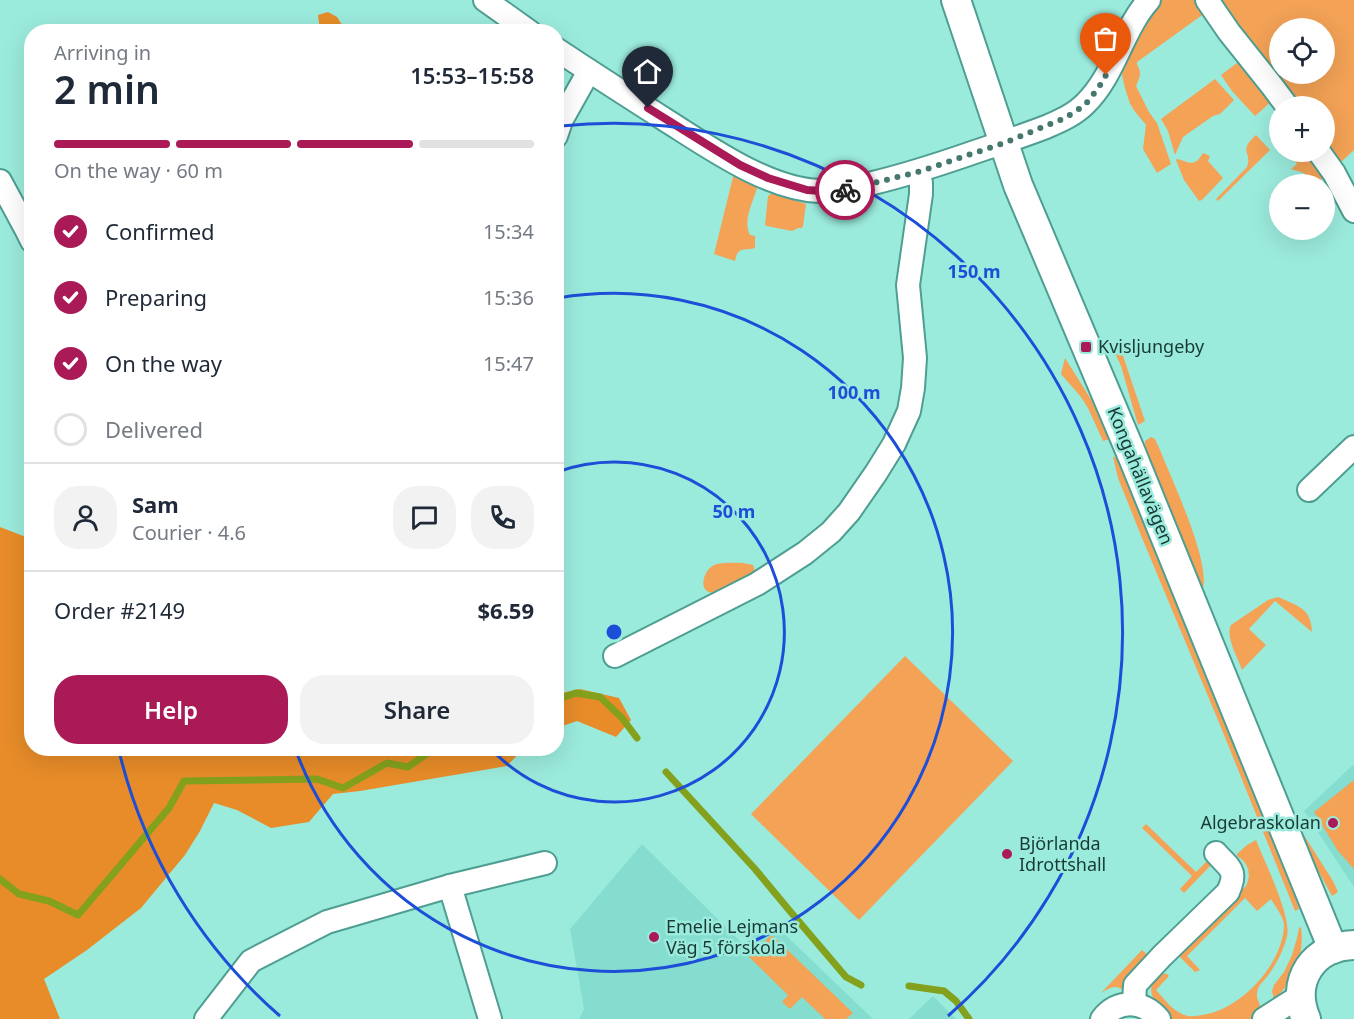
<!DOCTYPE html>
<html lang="en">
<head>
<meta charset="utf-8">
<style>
  body { margin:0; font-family:"Noto Sans",sans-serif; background:#f2f2f3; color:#1f2937; height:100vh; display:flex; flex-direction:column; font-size:22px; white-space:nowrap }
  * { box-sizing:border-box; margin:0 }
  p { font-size:20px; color:#747a83 }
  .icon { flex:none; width:33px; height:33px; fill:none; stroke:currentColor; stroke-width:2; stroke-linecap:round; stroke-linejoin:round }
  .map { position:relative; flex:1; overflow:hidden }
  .details { position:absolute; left:24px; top:24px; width:540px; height:732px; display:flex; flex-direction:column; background:#fff; border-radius:24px; box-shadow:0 6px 24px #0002 }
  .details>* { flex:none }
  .tools { position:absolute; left:1269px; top:18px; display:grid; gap:12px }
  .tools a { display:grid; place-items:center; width:66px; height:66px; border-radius:50%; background:#fff; box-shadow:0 6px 24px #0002; font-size:30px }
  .pin { position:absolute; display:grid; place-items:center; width:51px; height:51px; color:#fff; margin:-62px -26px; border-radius:50% 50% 50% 0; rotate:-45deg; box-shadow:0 0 6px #0007 }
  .pin .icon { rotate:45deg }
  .courier { position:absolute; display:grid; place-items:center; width:60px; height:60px; margin:-30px; border:4px solid #a91a57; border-radius:50%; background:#fff; color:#222; box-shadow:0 2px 8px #0007 }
  .summary em { font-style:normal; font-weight:600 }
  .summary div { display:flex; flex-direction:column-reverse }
  .summary { display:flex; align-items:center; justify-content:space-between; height:102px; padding:0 30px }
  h1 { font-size:39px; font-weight:600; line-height:45px }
  .bar { display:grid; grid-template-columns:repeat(4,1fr); gap:9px 6px; align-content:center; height:72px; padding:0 30px }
  .bar i { height:8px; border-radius:4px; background:#e0e1e3 }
  .bar .current { background:#a91a57 }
  .bar p { grid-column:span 4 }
  .line { display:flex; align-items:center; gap:15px; padding:0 30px; border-top:2px solid #e0e1e3 }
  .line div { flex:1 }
  .round { display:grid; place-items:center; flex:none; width:63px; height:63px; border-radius:24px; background:#f2f2f3 }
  ol { padding:0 30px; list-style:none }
  li { display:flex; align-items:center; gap:18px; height:66px }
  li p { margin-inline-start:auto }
  li .icon { padding:6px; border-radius:50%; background:#a91a57; color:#fff; stroke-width:4 }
  li:last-child { color:#747a83 }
  li i { width:33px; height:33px; border:3px solid #e0e1e3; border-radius:50% }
  .action { display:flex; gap:12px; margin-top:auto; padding:12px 30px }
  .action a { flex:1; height:69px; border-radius:24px; background:#a91a57; color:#fff; font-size:24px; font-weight:600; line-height:69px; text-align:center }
  .action a+a { background:#f2f2f3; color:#1f2937 }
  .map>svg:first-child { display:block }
  .built { fill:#84ddcf }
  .green { fill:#f3a256; fill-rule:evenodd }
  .forest { fill:#e78c29 }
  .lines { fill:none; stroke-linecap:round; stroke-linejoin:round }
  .stream { stroke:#84a11d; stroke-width:7 }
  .minor-casing { stroke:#4e9e91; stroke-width:26 }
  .tertiary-casing { stroke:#4e9e91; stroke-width:32 }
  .minor { stroke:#fff; stroke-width:22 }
  .tertiary { stroke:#fff; stroke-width:28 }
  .done { stroke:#467870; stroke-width:6; stroke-dasharray:0 10.8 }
  .route { stroke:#a91a57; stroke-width:8 }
  .ring { fill:none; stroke:#1d4ed8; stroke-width:3 }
  .poi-dot { fill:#a91a57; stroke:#9bebdd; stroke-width:2 }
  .labels { text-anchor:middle; stroke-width:5; stroke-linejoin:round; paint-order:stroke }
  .poi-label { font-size:18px; fill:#183a35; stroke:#9bebdd; text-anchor:start }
  .street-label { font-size:18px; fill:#183a35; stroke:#9bebdd }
  .centre { fill:#1d4ed8; stroke:#9bebdd; stroke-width:3 }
  .ring-label { font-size:18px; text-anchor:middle; font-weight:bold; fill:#1d4ed8; stroke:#9bebdd; stroke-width:5; stroke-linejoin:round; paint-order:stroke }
</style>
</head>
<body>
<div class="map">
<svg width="1354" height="1019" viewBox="0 0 1354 1019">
  <rect width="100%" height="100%" fill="#9bebdd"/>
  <g class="built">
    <path d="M 1354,764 L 1354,887 L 1304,811 Z"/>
    <path d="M 642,844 L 744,945 L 770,920 L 873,1019 L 579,1019 L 584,1009 L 570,929 Z"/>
    <path d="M 933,996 L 956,1019 L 909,1019 Z"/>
  </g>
  <g class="green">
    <path d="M 1155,0 L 1197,0 L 1205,13 L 1137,62 L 1137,64 C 1142,73 1140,77 1136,86 L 1149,112 L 1157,123 L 1171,164 L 1157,173 L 1143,149 L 1146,125 C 1142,119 1134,112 1131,105 C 1128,99 1122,79 1122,72 Z"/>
    <path d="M 1218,0 L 1354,0 L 1354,150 L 1340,163 L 1325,145 L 1324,106 L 1297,106 ZM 1280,28 L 1324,28 L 1324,74 L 1280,74 Z"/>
    <path d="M 1241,60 L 1272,101 L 1255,116 L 1232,91 L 1221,75 Z"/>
    <path d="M 1215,79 L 1234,100 L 1220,114 L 1213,116 L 1183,137 L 1175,155 L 1168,131 L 1161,119 Z"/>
    <path d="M 1256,135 L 1270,150 L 1218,201 L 1216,199 L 1247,167 C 1253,152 1237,152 1256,135 Z"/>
    <path d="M 1287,152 L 1308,152 L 1326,176 L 1316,184 L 1310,184 L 1304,173 L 1291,169 L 1297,164 Z"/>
    <path d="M 1203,153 L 1210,156 L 1208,161 L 1223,178 L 1202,200 L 1199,201 L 1184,180 L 1176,160 L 1177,159 C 1190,162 1194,168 1203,153 Z"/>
    <path d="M 734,173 L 758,185 C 754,200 742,221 750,235 L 755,236 L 755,248 C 743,251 738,246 735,261 L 714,254 Z"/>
    <path d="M 772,193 L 806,204 L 803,226 L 802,228 L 798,228 L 792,231 L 767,226 L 765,225 L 768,196 Z"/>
    <path d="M 1118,341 L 1145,421 L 1138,425 L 1121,366 L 1111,344 Z"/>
    <path d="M 1065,358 L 1097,409 L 1110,439 L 1103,441 L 1088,408 L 1081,397 L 1061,374 Z"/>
    <path d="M 1151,437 L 1155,439 L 1160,450 C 1171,478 1213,566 1202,591 L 1156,479 L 1145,445 L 1145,441 Z"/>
    <path d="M 1113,457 L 1116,457 L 1134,491 L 1281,851 L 1299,909 L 1295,911 L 1220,725 L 1140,533 L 1118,478 Z"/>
    <path d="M 743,563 L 753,565 L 755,571 L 753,574 C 744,580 725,593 714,593 C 697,593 703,570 714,565 C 722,562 734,563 743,563 Z"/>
    <path d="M 1278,597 C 1297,606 1311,607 1312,632 L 1275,601 L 1249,629 L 1266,645 L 1242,670 C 1238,658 1225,637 1231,625 L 1268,600 Z"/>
    <path d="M 905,656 L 1013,761 L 859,920 L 751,814 Z"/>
    <path d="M 1354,780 L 1354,869 L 1338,851 L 1314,812 Z"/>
    <path d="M 1293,818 L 1333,881 L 1338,892 L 1332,896 L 1302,841 Z"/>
    <path d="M 1146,824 L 1196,872 L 1208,860 L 1212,864 L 1184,893 L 1180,889 L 1192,876 L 1142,828 Z"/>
    <path d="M 1256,840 C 1264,860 1292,918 1287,936 C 1284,949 1277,963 1269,974 C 1266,979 1260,983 1258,989 C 1255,996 1259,1004 1263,1010 L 1253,1019 L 1172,1019 C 1157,1006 1140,990 1161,973 L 1167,974 L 1169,976 L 1156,990 C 1165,1000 1174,1013 1188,1016 C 1194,1017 1201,1015 1207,1014 C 1243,1007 1284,962 1284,924 C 1283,916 1275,906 1271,899 L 1257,911 L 1245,898 L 1187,956 L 1200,970 L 1195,972 L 1180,957 L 1180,954 L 1246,886 C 1252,874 1248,862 1237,856 L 1237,854 L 1247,845 Z"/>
    <path d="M 1301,927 C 1305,955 1294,981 1274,1000 L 1272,991 L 1274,985 L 1284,972 L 1292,955 L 1297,938 L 1299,928 Z"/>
    <path d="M 772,936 L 774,937 L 853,1013 L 846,1019 L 825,1019 L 802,997 L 790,1009 L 782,1002 L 788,995 L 749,957 L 769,937 Z"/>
    <path d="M 1142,950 L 1150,957 L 1121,989 C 1114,984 1107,990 1101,993 Z"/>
  </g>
  <g class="forest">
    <path d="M 328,12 L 337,17 L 346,31 L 320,31 L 318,15 Z"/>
    <path d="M 0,527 L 31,539 L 32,748 L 523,749 L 507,766 L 360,791 L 333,794 L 309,822 L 271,828 L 237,810 L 214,803 L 200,831 L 185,855 L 141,908 L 87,950 L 44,979 L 60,1019 L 0,1019 Z"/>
    <path d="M 580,689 L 619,698 L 631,720 L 616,737 L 577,721 L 557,728 L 557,694 Z"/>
  </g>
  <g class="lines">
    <g class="stream">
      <path d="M 556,700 L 576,693 L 600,697 L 622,718 L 637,738"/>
      <path d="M 666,772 L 755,869 L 789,910 L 846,977 L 861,985"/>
      <path d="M 0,879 L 19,894 L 49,901 L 78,915 L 169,808 L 184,781 L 317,779 L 343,788 L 387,763 L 408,767 L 435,748"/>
      <path d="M 909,986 L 944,991 L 956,1001 L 969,1019"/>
    </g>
    <defs>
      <g id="minor">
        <path d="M 485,0 L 530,32"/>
        <path d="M 1207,0 L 1229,32 L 1272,86 L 1287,106"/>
        <path d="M 556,49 C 592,73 628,96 664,119 C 707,146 767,189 819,191 C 837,192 855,187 873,183 C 906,175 937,165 969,154 C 995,145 1020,137 1046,127 C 1060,121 1074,115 1085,104 C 1115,75 1122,30 1149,0"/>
        <path d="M 556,136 L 561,121 L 589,71"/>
        <path d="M 1319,152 L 1334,173 L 1354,211"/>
        <path d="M 0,181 L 26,229 L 32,241"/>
        <path d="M 1309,490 L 1354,447"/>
        <path d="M 615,656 L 757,584 L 805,553 L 831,532 L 849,512 L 876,473 L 894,444 L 909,411 L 913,388 L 915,358 L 908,285 L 921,194 L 921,183 L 918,172"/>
        <path d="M 450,886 L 545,863"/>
        <path d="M 1134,1004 L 1135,985 L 1162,956 L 1228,892 C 1238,870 1230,869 1216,853"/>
        <path d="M 206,1019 L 251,961 L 327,922 L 450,886 L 490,1019"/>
        <path d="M 1102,1019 C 1118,999 1143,1000 1159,1019"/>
        <path d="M 1264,1019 L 1300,996"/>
      </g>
      <g id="tertiary">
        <path d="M 956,0 L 1018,185 L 1132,455 L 1333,949"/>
        <path d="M 1306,1019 C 1290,981 1313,946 1354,945"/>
      </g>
    </defs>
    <use href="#minor" class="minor-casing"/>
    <use href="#tertiary" class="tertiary-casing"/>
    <use href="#minor" class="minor"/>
    <use href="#tertiary" class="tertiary"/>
  </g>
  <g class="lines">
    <path class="done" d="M 845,190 L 918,172 L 1004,143 L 1065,118 L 1085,105 L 1099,87 L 1106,75"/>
    <path class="route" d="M 648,108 L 740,165 L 768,178 L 807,190 L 822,191 L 845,190"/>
  </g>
  <g class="ring">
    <path d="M557 472A170 170 0 1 1 491 749"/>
    <path d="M558 298A339 339 0 1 1 296 751"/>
    <path d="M280 1016A509 509 0 0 1 119 751M561 126A509 509 0 0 1 948 1016"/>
  </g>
  <g class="poi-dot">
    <rect x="1080" y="341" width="12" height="12" rx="3"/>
    <circle cx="1333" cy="823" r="6"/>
    <circle cx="1007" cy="854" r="6"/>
    <circle cx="654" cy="937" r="6"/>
  </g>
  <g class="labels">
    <g class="poi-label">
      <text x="1098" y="353">Kvisljungeby</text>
      <text x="1321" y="829" text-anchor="end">Algebraskolan</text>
      <text x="1019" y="850">Björlanda<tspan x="1019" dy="21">Idrottshall</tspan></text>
      <text x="666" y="933">Emelie Lejmans<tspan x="666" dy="21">Väg 5 förskola</tspan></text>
    </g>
    <g class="street-label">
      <text transform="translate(1140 476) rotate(68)" y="6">Kongahällavägen</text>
    </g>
  </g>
  <circle cx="614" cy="632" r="9" class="centre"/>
  <g class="ring-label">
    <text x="974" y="278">150 m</text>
    <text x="854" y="399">100 m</text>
    <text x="734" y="518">50 m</text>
  </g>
</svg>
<div class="tools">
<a><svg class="icon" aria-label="locate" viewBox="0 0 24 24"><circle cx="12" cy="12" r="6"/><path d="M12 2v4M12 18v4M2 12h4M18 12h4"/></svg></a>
<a>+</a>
<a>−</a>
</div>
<div class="pin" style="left:1106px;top:75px;background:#ea580c"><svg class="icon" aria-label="bag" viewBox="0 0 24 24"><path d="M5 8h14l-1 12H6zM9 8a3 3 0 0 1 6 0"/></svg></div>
<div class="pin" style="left:648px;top:108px;background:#1f2937"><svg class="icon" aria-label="home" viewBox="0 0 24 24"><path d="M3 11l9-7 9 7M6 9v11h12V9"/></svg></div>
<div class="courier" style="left:845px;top:190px"><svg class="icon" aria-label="bike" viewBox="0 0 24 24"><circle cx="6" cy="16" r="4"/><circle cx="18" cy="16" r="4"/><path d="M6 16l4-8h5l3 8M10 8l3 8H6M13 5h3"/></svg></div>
<section class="details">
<div class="summary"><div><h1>2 min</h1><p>Arriving in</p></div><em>15:53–15:58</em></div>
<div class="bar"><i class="current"></i><i class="current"></i><i class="current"></i><i></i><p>On the way · 60 m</p></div>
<ol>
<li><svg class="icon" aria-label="check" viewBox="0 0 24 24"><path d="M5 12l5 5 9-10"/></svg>Confirmed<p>15:34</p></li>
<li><svg class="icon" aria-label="check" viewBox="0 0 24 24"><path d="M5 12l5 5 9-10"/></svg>Preparing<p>15:36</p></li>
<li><svg class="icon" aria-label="check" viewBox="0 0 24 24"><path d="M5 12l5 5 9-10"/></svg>On the way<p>15:47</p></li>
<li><i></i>Delivered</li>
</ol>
<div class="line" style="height:108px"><a class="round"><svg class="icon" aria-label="person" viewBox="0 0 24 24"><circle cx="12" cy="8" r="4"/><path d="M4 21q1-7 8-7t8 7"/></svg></a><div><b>Sam</b><p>Courier · 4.6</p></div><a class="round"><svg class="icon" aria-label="chat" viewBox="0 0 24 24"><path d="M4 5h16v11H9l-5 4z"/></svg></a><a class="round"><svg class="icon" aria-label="phone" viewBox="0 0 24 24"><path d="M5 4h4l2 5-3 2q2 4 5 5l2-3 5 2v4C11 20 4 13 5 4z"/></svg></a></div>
<div class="line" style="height:78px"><div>Order #2149</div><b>$6.59</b></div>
<div class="action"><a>Help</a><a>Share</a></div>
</section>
</div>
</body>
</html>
